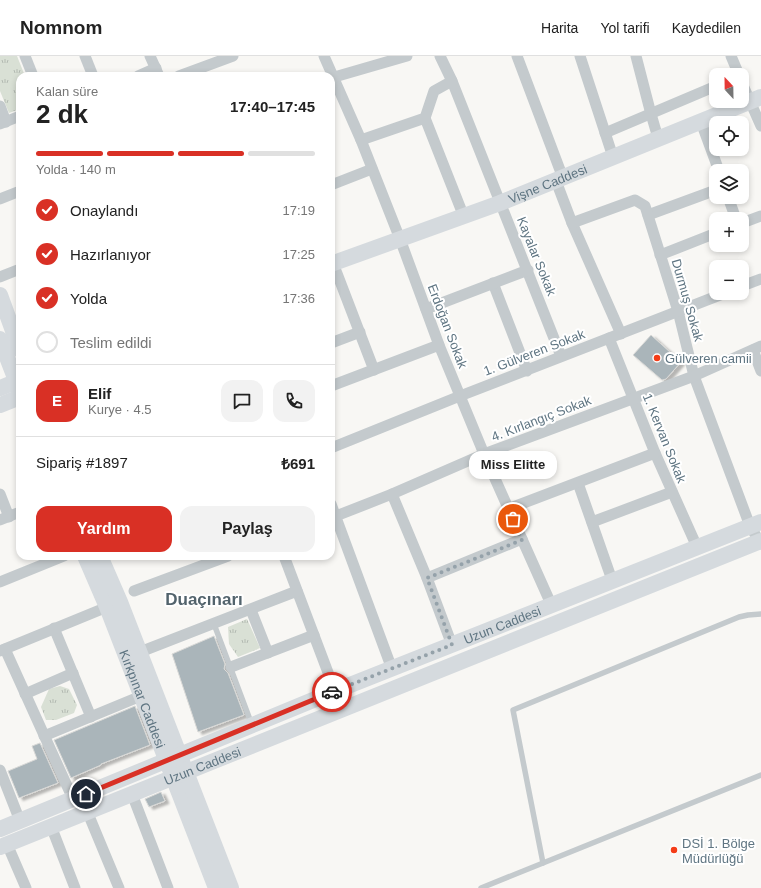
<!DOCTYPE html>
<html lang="tr">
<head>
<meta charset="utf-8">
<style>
  body { margin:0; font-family:Arial,sans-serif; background:#f2f2f2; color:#222; height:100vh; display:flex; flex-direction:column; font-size:15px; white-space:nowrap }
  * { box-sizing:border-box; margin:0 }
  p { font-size:13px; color:#767676 }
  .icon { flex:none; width:22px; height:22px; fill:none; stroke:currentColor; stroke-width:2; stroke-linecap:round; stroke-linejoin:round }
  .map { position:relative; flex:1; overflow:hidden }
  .drawer { position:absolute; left:16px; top:16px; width:319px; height:488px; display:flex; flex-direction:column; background:#fff; border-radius:12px; box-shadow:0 2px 6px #0003 }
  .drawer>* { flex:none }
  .needle { width:26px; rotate:338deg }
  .tools { position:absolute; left:709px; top:12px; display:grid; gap:8px }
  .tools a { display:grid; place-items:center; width:40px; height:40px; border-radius:8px; background:#fff; box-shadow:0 2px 6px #0003; font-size:20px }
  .pin { position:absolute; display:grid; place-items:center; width:34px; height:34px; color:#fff; margin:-17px; border:2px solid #fff; border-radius:50%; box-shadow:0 1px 4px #0007 }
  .courier { position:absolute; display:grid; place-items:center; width:40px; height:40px; margin:-20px; border:3px solid #d93025; border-radius:50%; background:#fff; color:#222; box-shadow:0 1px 5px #0007 }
  .bubble { position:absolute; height:28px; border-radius:12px; background:#fff; box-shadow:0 2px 6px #0003; font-size:13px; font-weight:600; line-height:28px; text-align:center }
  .summary em { font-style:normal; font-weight:600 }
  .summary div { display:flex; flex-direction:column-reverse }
  .summary { display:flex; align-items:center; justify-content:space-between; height:68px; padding:0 20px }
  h1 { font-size:26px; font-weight:600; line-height:30px }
  .bar { display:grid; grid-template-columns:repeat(4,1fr); gap:6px 4px; align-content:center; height:48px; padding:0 20px }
  .bar i { height:5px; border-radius:3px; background:#e0e0e0 }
  .bar .on { background:#d93025 }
  .bar p { grid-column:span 4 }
  .line { display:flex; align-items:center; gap:10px; padding:0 20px; border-top:1px solid #e0e0e0 }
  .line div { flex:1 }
  .round { display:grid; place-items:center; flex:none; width:42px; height:42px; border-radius:12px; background:#f2f2f2 }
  ol { padding:0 20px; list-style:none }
  li { display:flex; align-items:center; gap:12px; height:44px }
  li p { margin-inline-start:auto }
  li .icon { padding:4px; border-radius:50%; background:#d93025; color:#fff; stroke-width:4 }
  li:last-child { color:#767676 }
  li i { width:22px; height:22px; border:2px solid #e0e0e0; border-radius:50% }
  .cta { display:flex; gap:8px; margin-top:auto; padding:8px 20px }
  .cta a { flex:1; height:46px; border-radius:12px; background:#d93025; color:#fff; font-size:16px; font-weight:600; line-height:46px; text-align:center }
  .cta a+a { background:#f2f2f2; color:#222 }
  header { display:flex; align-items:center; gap:24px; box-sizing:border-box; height:56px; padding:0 20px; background:#fff; border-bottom:1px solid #e0e0e0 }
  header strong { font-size:19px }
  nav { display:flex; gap:22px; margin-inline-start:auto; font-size:14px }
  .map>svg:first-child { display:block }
  .grass { fill:url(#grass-tufts) }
  .building { fill:#aab5ba; stroke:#d9d9d7; filter:url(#shadow) }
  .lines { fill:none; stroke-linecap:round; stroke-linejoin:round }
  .service { stroke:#c4cacd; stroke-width:5.5 }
  .minor { stroke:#c4cacd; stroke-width:11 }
  .secondary { stroke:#d5dade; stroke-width:16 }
  .done { stroke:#95a2aa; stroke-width:4; stroke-dasharray:0 7.2 }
  .route { stroke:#d93025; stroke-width:5 }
  .poi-dot { fill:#f43c17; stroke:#fff; stroke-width:1.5 }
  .labels { text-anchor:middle; stroke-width:4; stroke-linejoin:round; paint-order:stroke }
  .street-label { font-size:13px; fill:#5f7582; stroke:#fff }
  .poi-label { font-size:13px; fill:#5f7582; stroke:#fff; text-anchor:start }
  .district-label { font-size:17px; font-weight:bold; fill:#52636c; stroke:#fff }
</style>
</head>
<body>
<header>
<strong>Nomnom</strong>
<nav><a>Harita</a><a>Yol tarifi</a><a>Kaydedilen</a></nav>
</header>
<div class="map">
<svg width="761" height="832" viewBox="0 0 761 832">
  <defs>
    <pattern id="grass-tufts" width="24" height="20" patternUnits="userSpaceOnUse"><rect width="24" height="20" fill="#d9e0d5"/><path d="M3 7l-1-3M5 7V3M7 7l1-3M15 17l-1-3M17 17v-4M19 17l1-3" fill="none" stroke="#b3bab2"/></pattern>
    <filter id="shadow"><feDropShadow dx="4" dy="2.5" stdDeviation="1" flood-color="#0004"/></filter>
  </defs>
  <rect width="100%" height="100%" fill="#f8f7f4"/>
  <g class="grass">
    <path d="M 0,0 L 17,0 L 25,20 L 20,20 L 20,53 L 9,57 L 0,35 Z"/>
    <path d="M 247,563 L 260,592 L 238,601 L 229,588 L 228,571 Z"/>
    <path d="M 60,630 L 69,633 L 77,649 L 74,657 L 56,664 L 46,664 L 41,651 L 49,633 Z"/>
  </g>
  <g class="building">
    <path d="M 651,279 L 681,306 L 666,323 L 662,324 L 633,299 Z"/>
    <path d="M 214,580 L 225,608 L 224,613 L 228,617 L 244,659 L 198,676 L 172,598 Z"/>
    <path d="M 135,650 L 150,689 L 101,708 L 101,709 L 71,722 L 54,684 Z"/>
    <path d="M 40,687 L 58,727 L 19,742 L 8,715 L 37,703 L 32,690 Z"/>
    <path d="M 161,736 L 165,745 L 149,751 L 145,743 Z"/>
  </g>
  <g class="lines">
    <g class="service">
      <path d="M 214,568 L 252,669"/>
      <path d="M 543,807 L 513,654 L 739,561 L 748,559 L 761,558"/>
      <path d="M 481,832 L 761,719"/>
    </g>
    <g class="minor">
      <path d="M 25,0 L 33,20"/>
      <path d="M 85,0 L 93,20"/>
      <path d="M 150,0 L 159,20"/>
      <path d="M 324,0 L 361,84 L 400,183 L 439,289 L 484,398 L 551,548"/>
      <path d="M 440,0 L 452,25 L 561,300"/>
      <path d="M 517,0 L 563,122"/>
      <path d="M 580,0 L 613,101"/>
      <path d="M 636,0 L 651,58 L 658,82"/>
      <path d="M 731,0 L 739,19"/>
      <path d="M 138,20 L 156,12"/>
      <path d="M 179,20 L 233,0"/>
      <path d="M 331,22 L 407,0"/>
      <path d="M 742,27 L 761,70"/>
      <path d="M 0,50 L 6,66"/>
      <path d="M 425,62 L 464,161"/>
      <path d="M 701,66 L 719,115"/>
      <path d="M 0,68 L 20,60"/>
      <path d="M 605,77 L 716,30"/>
      <path d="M 361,84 L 425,62 L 434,35 L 452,25"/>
      <path d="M 556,125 L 572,167 L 621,278"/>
      <path d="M 331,129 L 372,113"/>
      <path d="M 728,141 L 736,163"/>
      <path d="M 0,143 L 20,135"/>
      <path d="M 648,159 L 716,134"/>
      <path d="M 572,167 L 635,144 L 645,150 L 678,255 L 694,320 L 750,470 L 761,488"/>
      <path d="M 742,167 L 761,160"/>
      <path d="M 660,199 L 716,177"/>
      <path d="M 333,207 L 374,314"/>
      <path d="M 0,221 L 20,213"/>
      <path d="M 493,227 L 527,315"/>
      <path d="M 742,230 L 761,223"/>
      <path d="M 426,253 L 528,214"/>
      <path d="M 609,282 L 655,397 L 697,491"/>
      <path d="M 331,287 L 360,276"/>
      <path d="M 753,294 L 761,315"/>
      <path d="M 331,330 L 439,289"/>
      <path d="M 331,392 L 460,340 L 725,237"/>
      <path d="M 578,427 L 612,524"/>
      <path d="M 0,438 L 9,461"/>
      <path d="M 392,438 L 427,522 L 452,589"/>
      <path d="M 331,448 L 392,613"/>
      <path d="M 508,453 L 655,397"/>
      <path d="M 331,462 L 392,438 L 484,398 L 694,320 L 761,290"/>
      <path d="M 0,464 L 20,456"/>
      <path d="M 592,466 L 672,436"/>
      <path d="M 284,500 L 335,635"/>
      <path d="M 427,522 L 522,483"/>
      <path d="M 0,526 L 64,500"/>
      <path d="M 134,535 L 228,500"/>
      <path d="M 251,554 L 268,597"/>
      <path d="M 54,572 L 91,661"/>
      <path d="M 5,593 L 73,743"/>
      <path d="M 0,595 L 112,549"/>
      <path d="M 140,596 L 297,535"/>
      <path d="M 231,611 L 314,579"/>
      <path d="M 25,638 L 73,617"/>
      <path d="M 44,680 L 141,640"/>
      <path d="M 0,714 L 20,765"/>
      <path d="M 132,738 L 168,832"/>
      <path d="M 87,755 L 119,832"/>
      <path d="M 51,770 L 75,832"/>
      <path d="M 7,788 L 26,832"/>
    </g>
    <g class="secondary">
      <path id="s1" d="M 331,208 L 500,147 L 761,41"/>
      <path d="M 0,239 L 20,294"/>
      <path d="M 0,283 L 20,335"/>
      <path d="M 0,332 L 20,324"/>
      <path d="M 0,349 L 20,341"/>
      <path id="s2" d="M 85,500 L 107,551 L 216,832"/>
      <path d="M 100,500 L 120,546 L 231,832"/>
      <path id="s3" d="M 0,773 L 335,635 L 761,466"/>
      <path id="s4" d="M 0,791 L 761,485"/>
    </g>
  </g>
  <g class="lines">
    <path class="done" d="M 332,636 L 452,589 L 427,522 L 522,484 L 513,463"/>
    <path class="route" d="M 86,738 L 332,636"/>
  </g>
  <g class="poi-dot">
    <circle cx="657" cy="302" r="4"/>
    <circle cx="674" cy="794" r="4"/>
  </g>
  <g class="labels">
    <g class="street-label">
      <text dy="5" stroke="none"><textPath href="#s1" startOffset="231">Vişne Caddesi</textPath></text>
      <text transform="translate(537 200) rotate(68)" y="5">Kayalar Sokak</text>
      <text transform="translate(688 244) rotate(74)" y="5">Durmuş Sokak</text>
      <text transform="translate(448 270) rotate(69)" y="5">Erdoğan Sokak</text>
      <text transform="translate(534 296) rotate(-21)" y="5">1. Gülveren Sokak</text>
      <text transform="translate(541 362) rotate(-21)" y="5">4. Kırlangıç Sokak</text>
      <text transform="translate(665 382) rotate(68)" y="5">1. Kervan Sokak</text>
      <text dy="5" stroke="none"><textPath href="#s3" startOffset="542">Uzun Caddesi</textPath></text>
      <text dy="5" stroke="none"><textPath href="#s2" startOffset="154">Kırkpınar Caddesi</textPath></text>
      <text dy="5" stroke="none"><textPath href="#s4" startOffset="218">Uzun Caddesi</textPath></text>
    </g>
    <g class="poi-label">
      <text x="665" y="307">Gülveren camii</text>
      <text x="682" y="792">DSİ 1. Bölge<tspan x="682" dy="15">Müdürlüğü</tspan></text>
    </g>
    <g class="district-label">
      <text x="204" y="549">Duaçınarı</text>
    </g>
  </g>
</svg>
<div class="tools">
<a><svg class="needle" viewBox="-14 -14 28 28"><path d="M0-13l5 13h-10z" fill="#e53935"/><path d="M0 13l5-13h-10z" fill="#767676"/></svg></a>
<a><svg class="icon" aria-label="locate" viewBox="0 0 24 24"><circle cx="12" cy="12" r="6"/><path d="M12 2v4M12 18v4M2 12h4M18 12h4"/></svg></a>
<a><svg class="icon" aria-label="layers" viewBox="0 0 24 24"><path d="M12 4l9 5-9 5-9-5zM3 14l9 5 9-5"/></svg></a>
<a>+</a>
<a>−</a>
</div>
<div class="pin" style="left:513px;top:463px;background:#ea580c"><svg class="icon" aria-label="bag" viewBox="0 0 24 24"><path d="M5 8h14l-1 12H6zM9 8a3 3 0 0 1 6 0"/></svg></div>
<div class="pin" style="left:86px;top:738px;background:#1f2937"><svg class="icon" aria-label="home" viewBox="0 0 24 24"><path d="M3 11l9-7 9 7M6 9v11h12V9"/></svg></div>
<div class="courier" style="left:332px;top:636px"><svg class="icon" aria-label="car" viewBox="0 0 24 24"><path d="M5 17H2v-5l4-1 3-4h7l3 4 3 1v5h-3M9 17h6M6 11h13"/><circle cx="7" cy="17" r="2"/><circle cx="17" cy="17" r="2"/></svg></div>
<div class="bubble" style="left:469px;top:395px;width:88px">Miss Elitte</div>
<section class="drawer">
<div class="summary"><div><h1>2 dk</h1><p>Kalan süre</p></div><em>17:40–17:45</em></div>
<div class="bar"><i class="on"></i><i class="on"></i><i class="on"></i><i></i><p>Yolda · 140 m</p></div>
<ol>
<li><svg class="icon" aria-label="check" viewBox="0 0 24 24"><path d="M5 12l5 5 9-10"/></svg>Onaylandı<p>17:19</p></li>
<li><svg class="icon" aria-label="check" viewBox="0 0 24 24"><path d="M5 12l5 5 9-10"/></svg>Hazırlanıyor<p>17:25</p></li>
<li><svg class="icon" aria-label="check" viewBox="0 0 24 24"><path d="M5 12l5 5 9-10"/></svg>Yolda<p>17:36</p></li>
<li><i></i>Teslim edildi</li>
</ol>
<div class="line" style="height:72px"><b class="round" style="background:#d93025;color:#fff">E</b><div><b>Elif</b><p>Kurye · 4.5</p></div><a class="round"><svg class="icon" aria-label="chat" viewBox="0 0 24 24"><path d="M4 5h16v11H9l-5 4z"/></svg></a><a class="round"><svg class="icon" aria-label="phone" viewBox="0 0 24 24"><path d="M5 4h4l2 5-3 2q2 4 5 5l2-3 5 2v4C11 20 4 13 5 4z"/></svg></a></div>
<div class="line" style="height:52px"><div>Sipariş #1897</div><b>₺691</b></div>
<div class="cta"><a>Yardım</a><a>Paylaş</a></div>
</section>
</div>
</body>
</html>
